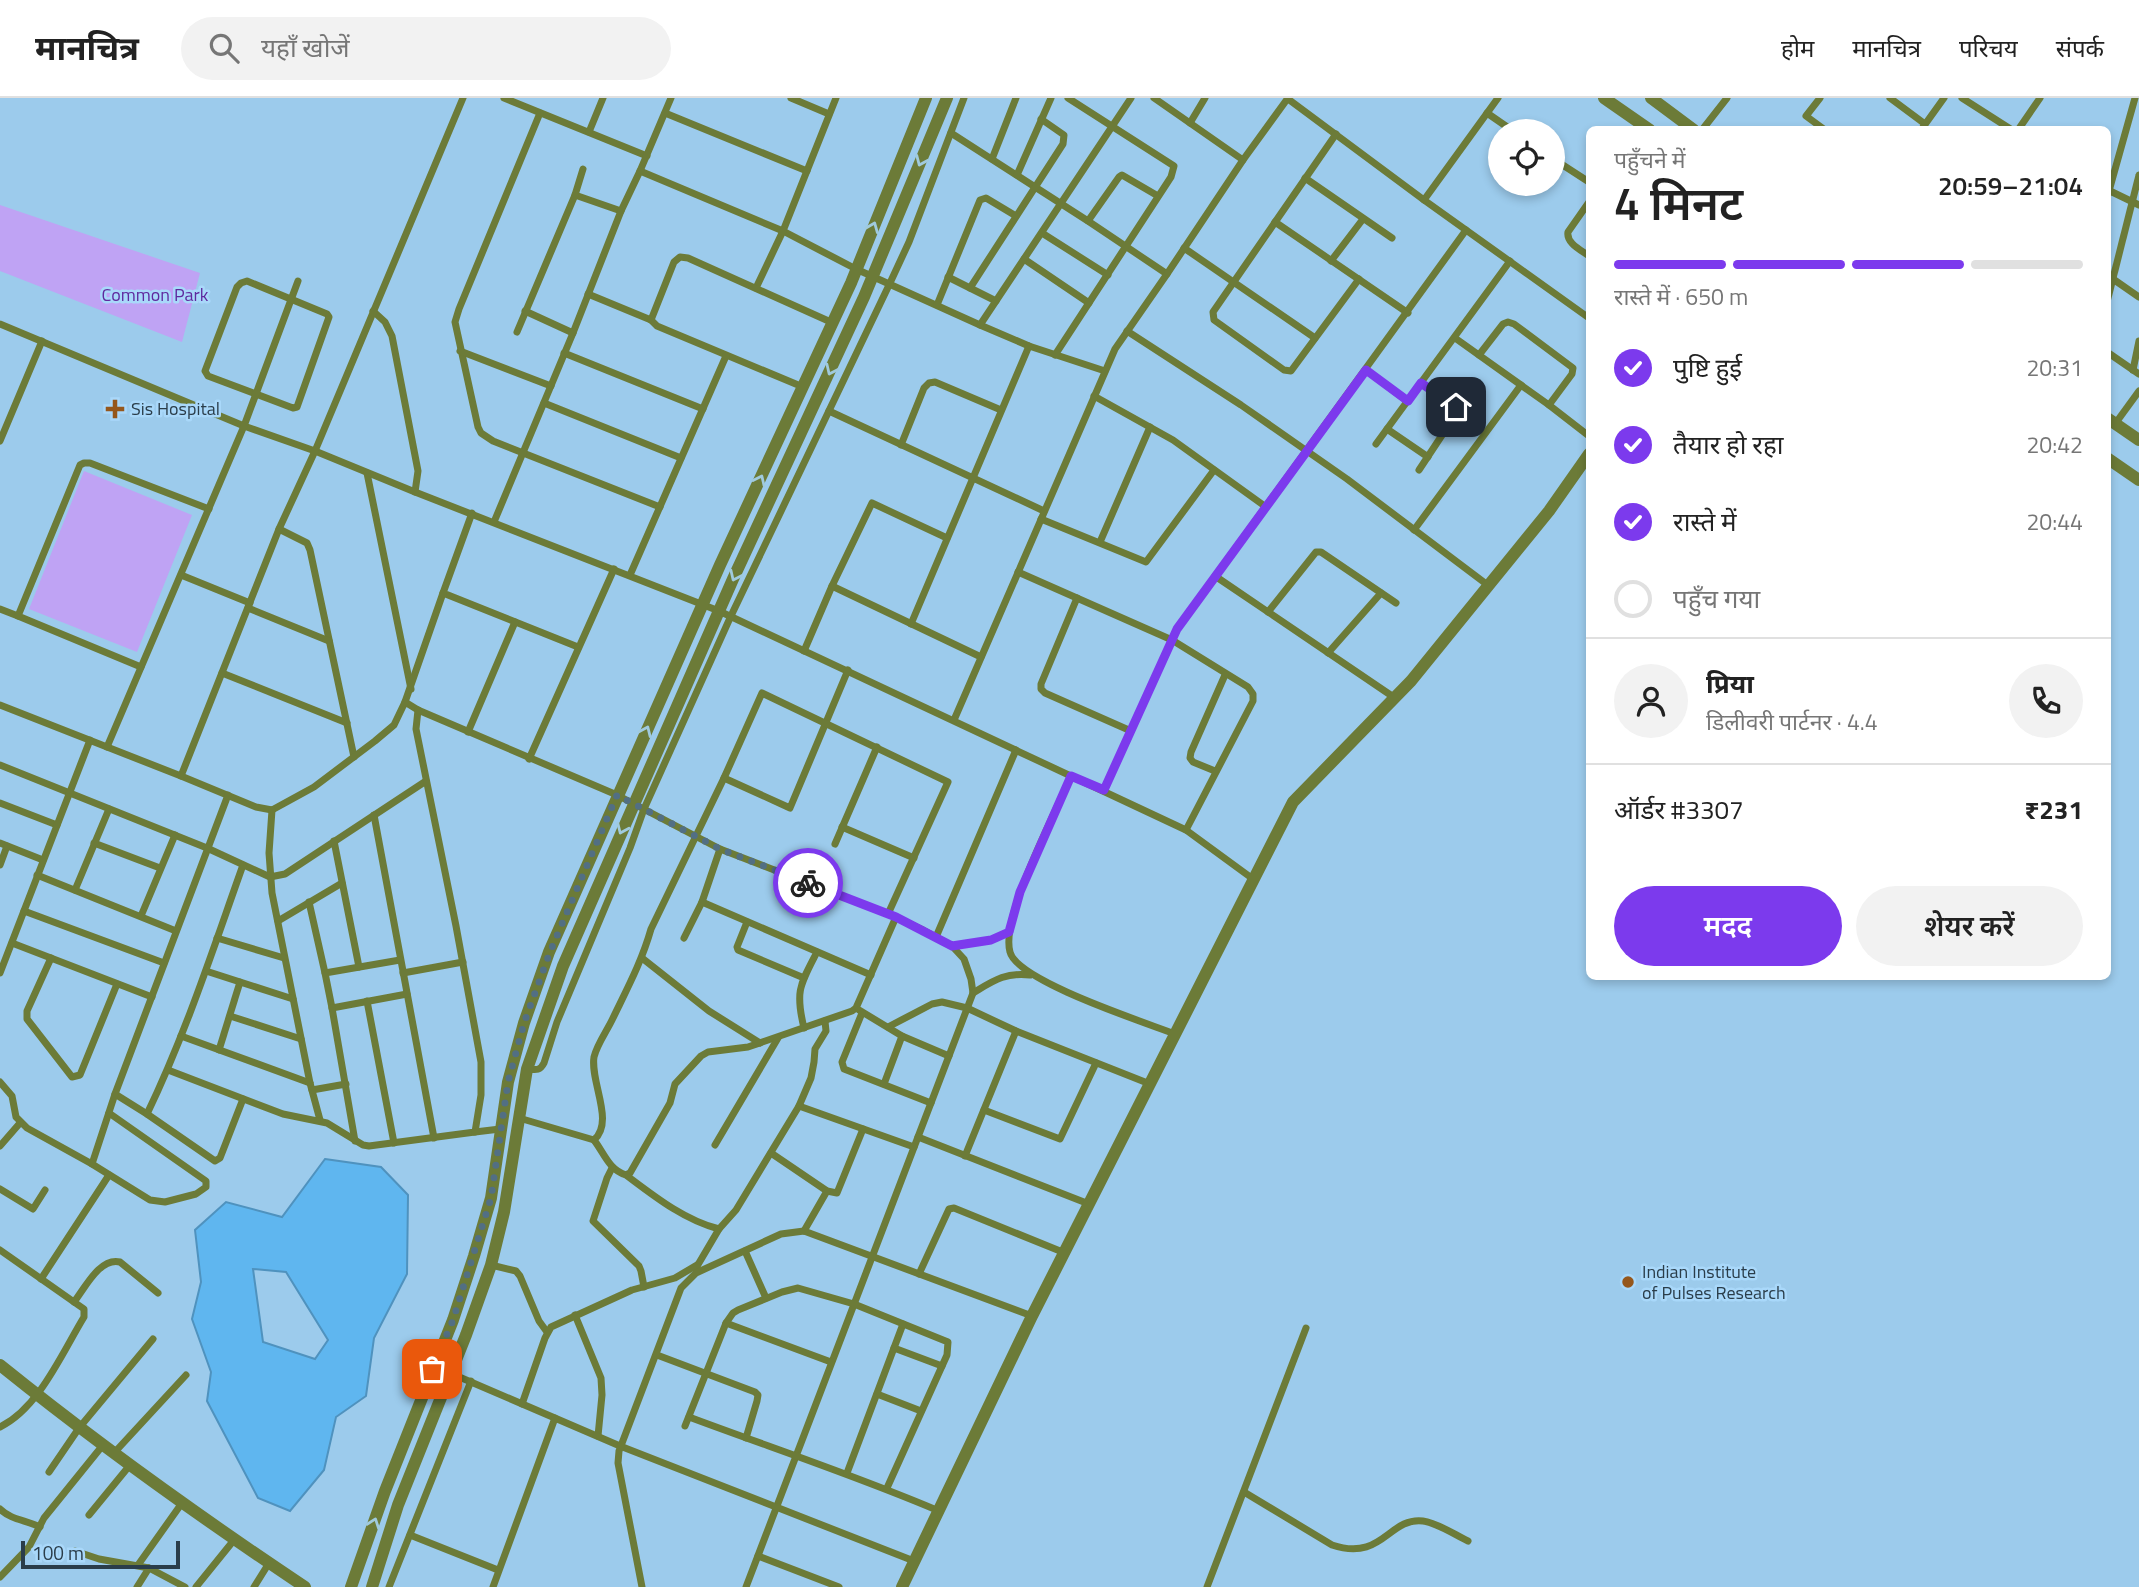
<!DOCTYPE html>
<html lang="hi">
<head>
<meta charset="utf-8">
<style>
  body { margin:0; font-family:"Titillium Web","Noto Sans Devanagari",sans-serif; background:#f2f2f2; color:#222; height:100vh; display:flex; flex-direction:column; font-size:26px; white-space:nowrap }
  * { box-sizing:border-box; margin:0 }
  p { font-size:23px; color:#767676 }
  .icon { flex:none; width:38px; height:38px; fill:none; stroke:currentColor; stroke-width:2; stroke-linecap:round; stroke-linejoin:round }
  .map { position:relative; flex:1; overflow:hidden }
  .panel { position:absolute; left:1586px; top:28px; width:525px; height:854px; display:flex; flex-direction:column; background:#fff; border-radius:10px; box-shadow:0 4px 10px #0003 }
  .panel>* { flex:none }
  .controls { position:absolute; left:1488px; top:21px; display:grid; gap:14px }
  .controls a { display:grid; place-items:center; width:77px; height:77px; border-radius:50%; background:#fff; box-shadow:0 4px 10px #0003; font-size:35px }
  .scale { position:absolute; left:21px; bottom:18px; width:159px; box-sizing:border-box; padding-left:7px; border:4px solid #2a3d4a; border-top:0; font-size:19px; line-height:24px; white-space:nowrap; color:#2a3d4a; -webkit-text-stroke:5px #a9d8fa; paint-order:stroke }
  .pin { position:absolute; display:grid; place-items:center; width:60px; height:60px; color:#fff; margin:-30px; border-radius:14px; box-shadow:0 4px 10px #0006 }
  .courier { position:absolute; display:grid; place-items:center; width:70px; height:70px; margin:-35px; border:5px solid #7c3aed; border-radius:50%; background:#fff; color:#222; box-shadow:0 2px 9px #0007 }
  .headline em { font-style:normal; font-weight:600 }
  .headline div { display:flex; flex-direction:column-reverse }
  .headline { display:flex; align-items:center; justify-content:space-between; height:119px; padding:0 28px }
  h1 { font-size:46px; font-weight:600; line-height:52px }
  .bar { display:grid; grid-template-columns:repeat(4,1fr); gap:10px 7px; align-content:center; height:84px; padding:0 28px }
  .bar i { height:9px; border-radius:5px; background:#e0e0e0 }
  .bar .current { background:#7c3aed }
  .bar p { grid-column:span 4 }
  .line { display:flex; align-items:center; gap:18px; padding:0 28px; border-top:2px solid #e0e0e0 }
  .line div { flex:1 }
  .round { display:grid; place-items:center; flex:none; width:74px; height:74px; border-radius:37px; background:#f2f2f2 }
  ol { padding:0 28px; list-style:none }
  li { display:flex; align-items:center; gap:21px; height:77px }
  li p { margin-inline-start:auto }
  li .icon { padding:7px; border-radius:50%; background:#7c3aed; color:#fff; stroke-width:4 }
  li:last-child { color:#767676 }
  li i { width:38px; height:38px; border:4px solid #e0e0e0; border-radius:50% }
  .button { display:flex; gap:14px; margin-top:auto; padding:14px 28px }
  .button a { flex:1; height:80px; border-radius:42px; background:#7c3aed; color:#fff; font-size:28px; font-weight:600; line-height:80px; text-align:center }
  .button a+a { background:#f2f2f2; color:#222 }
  header { display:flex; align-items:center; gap:42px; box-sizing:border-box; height:98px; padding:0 35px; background:#fff; border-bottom:2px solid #e0e0e0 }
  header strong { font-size:33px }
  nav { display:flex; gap:38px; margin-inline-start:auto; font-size:24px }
  .search { width:490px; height:63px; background:#f2f2f2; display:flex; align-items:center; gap:18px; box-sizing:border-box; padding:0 24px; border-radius:38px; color:#767676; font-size:26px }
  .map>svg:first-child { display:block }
  .green { fill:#bfa3f4 }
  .water { fill:#5fb6ef; stroke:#4f92be; stroke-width:2; fill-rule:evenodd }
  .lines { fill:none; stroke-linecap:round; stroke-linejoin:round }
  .minor { stroke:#6c7b38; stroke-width:7 }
  .tertiary { stroke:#6c7b38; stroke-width:12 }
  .oneway { stroke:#a0cadd }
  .done { stroke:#526f83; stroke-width:7; stroke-dasharray:0 12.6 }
  .route { stroke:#7c3aed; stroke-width:9 }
  .poi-dot { fill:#95571c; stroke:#a9d8fa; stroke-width:2.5 }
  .labels { text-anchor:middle; stroke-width:5; stroke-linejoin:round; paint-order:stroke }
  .park-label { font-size:18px; fill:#5f299e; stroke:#a9d8fa }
  .poi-label { font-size:18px; fill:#2a3d4a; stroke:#a9d8fa; text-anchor:start }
</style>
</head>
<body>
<header>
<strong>मानचित्र</strong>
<div class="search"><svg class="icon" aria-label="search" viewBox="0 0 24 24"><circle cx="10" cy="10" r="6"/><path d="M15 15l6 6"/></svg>यहाँ खोजें</div>
<nav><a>होम</a><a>मानचित्र</a><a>परिचय</a><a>संपर्क</a></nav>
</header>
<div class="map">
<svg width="2139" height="1489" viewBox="0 0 2139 1489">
  <rect width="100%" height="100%" fill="#9ccbec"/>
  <g class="green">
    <path d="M 0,107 L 200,175 L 182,244 L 0,173 Z"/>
    <path d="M 84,373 L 192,417 L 137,554 L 29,511 Z"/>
  </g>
  <path class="water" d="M 325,1061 L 381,1069 L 408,1097 L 407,1176 L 374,1240 L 366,1298 L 336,1319 L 324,1372 L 290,1413 L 258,1400 L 207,1303 L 211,1274 L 192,1221 L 201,1184 L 195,1132 L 226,1104 L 282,1119 ZM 253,1171 L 286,1174 L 328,1242 L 315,1261 L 263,1244 Z"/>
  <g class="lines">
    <g class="minor">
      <path d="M 504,0 L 647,58"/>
      <path d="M 791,0 L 829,16"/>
      <path d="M 1154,0 L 1243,62"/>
      <path d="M 1820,0 L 1806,18 L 1825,32"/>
      <path d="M 1890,0 L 1925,26"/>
      <path d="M 1962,0 L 2012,32"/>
      <path d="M 1288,1 L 1424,102 L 1589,220"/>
      <path d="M 540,15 L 459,211 L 455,224 L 478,329 L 481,335 L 493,343 L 660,409"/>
      <path d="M 665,15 L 807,73"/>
      <path d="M 1487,15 L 1513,33"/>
      <path d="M 1190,25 L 1205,0"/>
      <path d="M 1702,32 L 1727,0"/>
      <path d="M 1921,32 L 1944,0"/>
      <path d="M 2018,32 L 2040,0"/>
      <path d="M 589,34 L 603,0"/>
      <path d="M 951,35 L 1088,123 L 1167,176"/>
      <path d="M 1336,36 L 1213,214 L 1214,222 L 1284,272 L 1291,273 L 1359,181"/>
      <path d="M 1552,60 L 1589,84"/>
      <path d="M 992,61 L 1016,0"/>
      <path d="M 640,73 L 783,133 L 856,171 L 980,227 L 1029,248 L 1105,273"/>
      <path d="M 1017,77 L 1051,0"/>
      <path d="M 1305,80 L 1392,140"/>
      <path d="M 2108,92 L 2139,107"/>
      <path d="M 575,97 L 621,113"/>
      <path d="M 2107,100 L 2135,0"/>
      <path d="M 1424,102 L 1498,0"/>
      <path d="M 1589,104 L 1568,134 C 1566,145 1581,152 1589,158"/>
      <path d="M 1088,123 L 1119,79 L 1122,77 L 1158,98"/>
      <path d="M 1275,124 L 1408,215"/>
      <path d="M 1042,135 L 1108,177"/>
      <path d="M 1184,150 L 1315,240"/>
      <path d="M 1024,161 L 1089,205"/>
      <path d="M 1331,163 L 1363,121"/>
      <path d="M 948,179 L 996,203"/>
      <path d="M 2113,181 L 2139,199"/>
      <path d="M 247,183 L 327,216 L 329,219 L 297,309 L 293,310 L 208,278 L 205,273 L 237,189 L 241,185 Z"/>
      <path d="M 756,190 L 783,133 L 836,0"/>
      <path d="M 970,190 L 1063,46 L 1064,37 L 1041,21"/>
      <path d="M 588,196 L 651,222 L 657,228 L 803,289"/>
      <path d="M 2107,204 L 2139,77"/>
      <path d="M 937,207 L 980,102 L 986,100 L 1016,118"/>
      <path d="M 373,213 L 385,224 L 392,238 L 418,373 L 415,394"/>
      <path d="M 525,213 L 573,235"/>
      <path d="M 651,222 L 674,164 L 680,159 L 688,160 L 833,225"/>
      <path d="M 0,226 L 244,328 L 315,353 L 415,394 L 719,513 L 1186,732 L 1253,781"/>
      <path d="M 980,227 L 1131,0"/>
      <path d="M 1127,233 L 1241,307 L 1347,381 L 1489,488"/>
      <path d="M 517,234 L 575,97 L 583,71"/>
      <path d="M 1455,240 L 1549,307 L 1589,338"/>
      <path d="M 460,253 L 551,288"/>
      <path d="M 2107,254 L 2139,276"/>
      <path d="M 564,255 L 703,311"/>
      <path d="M 1055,257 L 1171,79 L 1174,68 L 1068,0"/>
      <path d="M 1479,257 L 1503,226 L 1508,224 L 1514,226 L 1573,270 L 1572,276 L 1549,307"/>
      <path d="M 1366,272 L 1407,303"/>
      <path d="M 2133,272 L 2139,243"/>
      <path d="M 1094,298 L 1173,342 L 1266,409"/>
      <path d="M 544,305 L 681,360"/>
      <path d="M 829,313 L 1044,413"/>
      <path d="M 2115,326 L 2139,293"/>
      <path d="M 1387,331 L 1428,359"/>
      <path d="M 0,343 L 42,243"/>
      <path d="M 1376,346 L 1510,163"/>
      <path d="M 901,347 L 924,290 L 929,285 L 935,284 L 1001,312"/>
      <path d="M 1419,372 L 1458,313 L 1456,309 L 1421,285"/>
      <path d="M 367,375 L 411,591"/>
      <path d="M 472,415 L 443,495 L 578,549"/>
      <path d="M 1041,421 L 1146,464 L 1214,372"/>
      <path d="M 494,424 L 573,235 L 621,113 L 640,73 L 671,0"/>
      <path d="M 279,431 L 307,445 L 310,452 L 354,659"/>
      <path d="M 1414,432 L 1521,287"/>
      <path d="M 1100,444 L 1150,329"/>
      <path d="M 1018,474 L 1172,542 L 1248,589 L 1253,596 L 1253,603 L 1186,732"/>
      <path d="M 181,477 L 250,505"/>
      <path d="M 630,477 L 726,258"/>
      <path d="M 1215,478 L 1395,600"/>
      <path d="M 832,488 L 981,559"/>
      <path d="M 1077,500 L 1041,586 L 1041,591 L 1045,595 L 1131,633"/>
      <path d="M 248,510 L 329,543"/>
      <path d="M 0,511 L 18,518"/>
      <path d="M 1268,514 L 1316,454 L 1321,454 L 1396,505"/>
      <path d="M 911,526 L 1029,248"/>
      <path d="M 804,553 L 832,488 L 872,405 L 947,440"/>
      <path d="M 1328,555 L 1381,495"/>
      <path d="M 141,569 L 18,518 L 80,367 L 84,365 L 90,365 L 209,411"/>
      <path d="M 222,575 L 347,625"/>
      <path d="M 405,604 L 443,495"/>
      <path d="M 0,607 L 181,678 L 256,709 L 272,712 L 314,689 L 375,643 L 394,627 L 405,604 L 418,612 L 617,697 L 720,751 L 888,816 L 923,832 L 952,848 L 964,861 L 971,881 L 973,895 L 746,1489"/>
      <path d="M 954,622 L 1115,251 L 1167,176 L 1243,62 L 1288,0"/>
      <path d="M 468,634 L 515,524"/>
      <path d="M 107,649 L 244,328 L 298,183"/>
      <path d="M 529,661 L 614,471"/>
      <path d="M 0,667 L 207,750 L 270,779 L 285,776 L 426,683"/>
      <path d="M 1215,673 L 1193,664 L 1190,660 L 1191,654 L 1225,577"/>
      <path d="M 181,678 L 279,431 L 315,353 L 463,0"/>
      <path d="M 1071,678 C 1056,714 1000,819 1010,854 C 1017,883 1144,924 1175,936"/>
      <path d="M 724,680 L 790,710 L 848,572"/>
      <path d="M 1104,692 L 1177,531 L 1466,132"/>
      <path d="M 0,705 L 57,727"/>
      <path d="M 272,712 L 269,755 L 272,795 L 310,985 L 320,1022"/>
      <path d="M 374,717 L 434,1040"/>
      <path d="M 842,729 L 914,760"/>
      <path d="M 334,743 L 359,869"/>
      <path d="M 0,745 L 43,762"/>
      <path d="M 94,745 L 160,770"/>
      <path d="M 835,746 L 877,649"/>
      <path d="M 0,767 L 7,748"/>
      <path d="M 37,777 L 176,833"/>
      <path d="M 75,792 L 109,711"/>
      <path d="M 309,804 L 325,875"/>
      <path d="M 702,804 L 871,877"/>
      <path d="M 24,813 L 164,865"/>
      <path d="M 888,816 L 948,684 L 762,595 L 724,680 L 651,831 C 642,863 627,891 613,920 C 607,933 597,946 594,959 C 590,984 615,1024 594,1042 C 604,1055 609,1072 626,1077 L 630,1075 L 670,1005 L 675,986 L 701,958 L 708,954 L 748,949 L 852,913 L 856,910 L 896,819"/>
      <path d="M 141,818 L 175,737"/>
      <path d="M 278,823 L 342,785"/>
      <path d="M 747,824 L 737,849 L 738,852 L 804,880"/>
      <path d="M 936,839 L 1016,652"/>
      <path d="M 217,840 L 284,860"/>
      <path d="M 684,840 L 702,804 L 720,751"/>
      <path d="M 12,845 L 152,899"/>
      <path d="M 952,848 L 991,842 L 1009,834"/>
      <path d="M 51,860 L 27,913 L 27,921 L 72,979 L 80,977 L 117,886"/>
      <path d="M 642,860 L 709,913 L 760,945"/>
      <path d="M 400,862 L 325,875 L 332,910 L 407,896"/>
      <path d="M 206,873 L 293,901"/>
      <path d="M 0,875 L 90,642"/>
      <path d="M 403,875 L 463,864"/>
      <path d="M 973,895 C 993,883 1005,874 1030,877"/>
      <path d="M 367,903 L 394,1045"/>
      <path d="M 332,910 L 355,1043"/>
      <path d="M 859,912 L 902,938 L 949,958"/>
      <path d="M 862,915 L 842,964 L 844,971 L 931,1005"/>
      <path d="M 230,918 L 301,941"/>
      <path d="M 888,929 L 932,906 L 942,904 L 967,910 L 1016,933 L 1150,986"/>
      <path d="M 804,930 C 795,893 800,887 817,854"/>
      <path d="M 181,938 L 310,985"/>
      <path d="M 219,952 L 240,884"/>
      <path d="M 527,971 C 536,972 540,973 544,965 L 557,924 L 630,750 L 644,711 L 730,520 L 890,185 L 909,144 L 964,0"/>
      <path d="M 168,972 L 283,1016 L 327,1025 L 363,1047 L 369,1048 L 475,1034 L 481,997 L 481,964 L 456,828 L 416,631 L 418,612"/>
      <path d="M 0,984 L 12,998 L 16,1019 L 27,1030 L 92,1066 L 150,1102 L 165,1104 L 196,1096 L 206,1089 L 206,1083 L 109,1015"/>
      <path d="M 884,986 L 902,938"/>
      <path d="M 312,992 L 346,986"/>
      <path d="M 115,996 L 147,1016 L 215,1063 L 220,1060 L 243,1001"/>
      <path d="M 799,1008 L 811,980 L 814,964 L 815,951 L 826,933 L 825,923"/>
      <path d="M 984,1012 L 1060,1041 L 1096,965"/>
      <path d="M 147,1016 C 186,935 213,851 243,767"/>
      <path d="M 519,1020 L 594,1042"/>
      <path d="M 475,1034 L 500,1031"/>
      <path d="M 918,1039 L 1089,1106"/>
      <path d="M 715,1047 L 778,940"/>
      <path d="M 0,1048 L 20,1025"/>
      <path d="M 771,1055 L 827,1093 L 837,1095 L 863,1031"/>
      <path d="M 965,1058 L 1016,933"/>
      <path d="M 92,1066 L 115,996 L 228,697"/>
      <path d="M 612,1070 L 607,1080 L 593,1123 L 639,1168 L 641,1173 L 644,1189"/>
      <path d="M 626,1077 C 654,1098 684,1122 719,1131 L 736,1112 L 799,1008 L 914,1049"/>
      <path d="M 0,1091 L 33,1111 L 45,1092"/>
      <path d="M 804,1133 L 827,1093"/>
      <path d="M 0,1152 L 84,1211 L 84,1219 C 62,1255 39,1310 0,1329"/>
      <path d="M 745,1153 L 766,1200"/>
      <path d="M 491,1167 L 516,1173 L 520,1178 L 539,1223 L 547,1234"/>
      <path d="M 696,1170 L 719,1131"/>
      <path d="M 919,1176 L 949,1111 L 954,1110 L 1065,1155"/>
      <path d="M 41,1181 L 109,1077"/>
      <path d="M 74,1204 C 85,1190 100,1159 120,1164 L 158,1195"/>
      <path d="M 575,1217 L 601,1280 L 602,1297 L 598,1338"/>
      <path d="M 726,1225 L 733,1215 L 738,1212 L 782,1194 L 798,1190 L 854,1206 L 948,1244 L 947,1257 L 887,1390"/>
      <path d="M 894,1250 L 942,1268"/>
      <path d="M 657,1257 L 755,1294 L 758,1297 L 757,1303 L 746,1340"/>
      <path d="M 450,1275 L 620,1348 L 914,1463"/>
      <path d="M 877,1296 L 921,1313"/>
      <path d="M 522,1306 L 545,1240 L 551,1229 L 632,1192 L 675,1180 L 697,1167"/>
      <path d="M 689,1319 C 772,1350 857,1378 939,1413"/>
      <path d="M 685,1328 L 726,1225 L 831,1264"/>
      <path d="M 114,1355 L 186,1277"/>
      <path d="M 49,1374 L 79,1330 L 153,1241"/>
      <path d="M 847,1375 L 903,1226"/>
      <path d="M 1244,1394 L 1332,1447 C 1383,1464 1388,1419 1423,1423 C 1438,1425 1455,1437 1468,1443"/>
      <path d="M 0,1411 C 11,1422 26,1422 40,1429"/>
      <path d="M 89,1417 L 130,1367"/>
      <path d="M 410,1437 L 498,1472"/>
      <path d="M 75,1453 L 99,1461 L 149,1470 L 185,1489"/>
      <path d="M 758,1458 L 839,1489"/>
      <path d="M 138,1467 L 182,1405"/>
      <path d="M 0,1479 L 29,1449 L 44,1420 L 103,1347"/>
      <path d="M 137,1489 L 149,1470"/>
      <path d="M 196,1489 L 234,1442"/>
      <path d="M 254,1489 L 269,1465"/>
      <path d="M 389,1489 L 471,1283"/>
      <path d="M 493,1489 L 555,1320"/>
      <path d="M 642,1489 L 618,1365 L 619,1353 L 681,1190 L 696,1175 L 781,1136 L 804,1133 L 1032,1218"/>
      <path d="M 1207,1489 L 1306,1230"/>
    </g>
    <g class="tertiary">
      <path d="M 1604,0 L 1650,32"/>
      <path d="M 1651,0 L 1694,32"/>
      <path d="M 2107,320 L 2139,342"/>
      <path d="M 2107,360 L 2139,382"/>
      <path d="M 0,1267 C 98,1346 200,1419 305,1489"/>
      <path d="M 351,1489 L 385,1393 L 453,1222 L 474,1158 L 491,1100 L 508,984 L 524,925 L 549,854 L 720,467 L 851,185 L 926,0"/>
      <path d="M 372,1489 L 398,1407 L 466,1237 L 491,1167 L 504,1114 L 527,971 L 563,868 L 733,481 L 864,199 L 947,0"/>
      <path d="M 902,1489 L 1032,1218 L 1293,704 L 1411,583 L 1549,413 L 1589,356"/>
    </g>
  </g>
  <defs><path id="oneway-chevron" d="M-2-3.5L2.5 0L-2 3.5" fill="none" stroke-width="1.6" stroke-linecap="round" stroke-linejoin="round" transform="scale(1.75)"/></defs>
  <g class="oneway">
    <use href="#oneway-chevron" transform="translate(921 63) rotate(113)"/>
    <use href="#oneway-chevron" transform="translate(873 129) rotate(-68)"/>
    <use href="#oneway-chevron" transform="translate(831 272) rotate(115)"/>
    <use href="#oneway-chevron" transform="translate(760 382) rotate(-65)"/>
    <use href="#oneway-chevron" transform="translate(735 478) rotate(115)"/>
    <use href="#oneway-chevron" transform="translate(646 633) rotate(-66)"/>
    <use href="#oneway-chevron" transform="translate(622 731) rotate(114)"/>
    <use href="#oneway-chevron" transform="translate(374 1425) rotate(-70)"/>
  </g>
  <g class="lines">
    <path class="done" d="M 432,1271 L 453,1222 L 491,1100 L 508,984 L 524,925 L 550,854 L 617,697 L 720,751 L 808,785"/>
    <path class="route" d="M 808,785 L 896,819 L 952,848 L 991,842 L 1009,834 L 1020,794 L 1071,678 L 1104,692 L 1177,531 L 1366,272 L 1408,303 L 1421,285 L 1456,309"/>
  </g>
  <g class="poi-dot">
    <path d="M111.5 300.5h7v7h7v7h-7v7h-7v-7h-7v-7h7z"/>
    <circle cx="1628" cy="1184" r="7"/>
  </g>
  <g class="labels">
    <g class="park-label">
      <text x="155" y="203">Common Park</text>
    </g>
    <g class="poi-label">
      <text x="131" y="317">Sis Hospital</text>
      <text x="1642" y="1180">Indian Institute<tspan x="1642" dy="21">of Pulses Research</tspan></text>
    </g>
  </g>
</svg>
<div class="controls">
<a><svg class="icon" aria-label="locate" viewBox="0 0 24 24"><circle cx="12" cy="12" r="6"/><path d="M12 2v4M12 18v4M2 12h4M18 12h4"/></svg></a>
</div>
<div class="scale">100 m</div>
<div class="pin" style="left:432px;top:1271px;background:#ea580c"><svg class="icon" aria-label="bag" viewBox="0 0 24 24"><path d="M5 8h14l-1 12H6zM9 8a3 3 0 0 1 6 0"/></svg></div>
<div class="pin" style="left:1456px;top:309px;background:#1f2937"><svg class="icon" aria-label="home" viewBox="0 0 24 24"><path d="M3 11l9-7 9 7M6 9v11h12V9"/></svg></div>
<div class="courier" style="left:808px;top:785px"><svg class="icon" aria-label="bike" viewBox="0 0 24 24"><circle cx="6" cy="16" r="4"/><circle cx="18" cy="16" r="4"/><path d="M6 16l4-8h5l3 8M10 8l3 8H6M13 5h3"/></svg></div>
<section class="panel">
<div class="headline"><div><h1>4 मिनट</h1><p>पहुँचने में</p></div><em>20:59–21:04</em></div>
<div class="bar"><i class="current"></i><i class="current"></i><i class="current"></i><i></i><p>रास्ते में · 650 m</p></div>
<ol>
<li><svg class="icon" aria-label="check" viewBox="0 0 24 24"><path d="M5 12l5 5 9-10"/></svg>पुष्टि हुई<p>20:31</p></li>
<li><svg class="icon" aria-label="check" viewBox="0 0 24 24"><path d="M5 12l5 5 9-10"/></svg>तैयार हो रहा<p>20:42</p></li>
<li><svg class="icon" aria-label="check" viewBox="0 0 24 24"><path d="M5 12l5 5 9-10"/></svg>रास्ते में<p>20:44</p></li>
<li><i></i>पहुँच गया</li>
</ol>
<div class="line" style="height:126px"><a class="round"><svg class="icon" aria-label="person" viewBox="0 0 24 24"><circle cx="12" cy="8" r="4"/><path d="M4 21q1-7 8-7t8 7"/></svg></a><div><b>प्रिया</b><p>डिलीवरी पार्टनर · 4.4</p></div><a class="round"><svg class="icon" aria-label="phone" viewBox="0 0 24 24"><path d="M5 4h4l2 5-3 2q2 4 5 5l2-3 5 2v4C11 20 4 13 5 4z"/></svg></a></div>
<div class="line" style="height:91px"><div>ऑर्डर #3307</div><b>₹231</b></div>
<div class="button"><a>मदद</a><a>शेयर करें</a></div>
</section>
</div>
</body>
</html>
